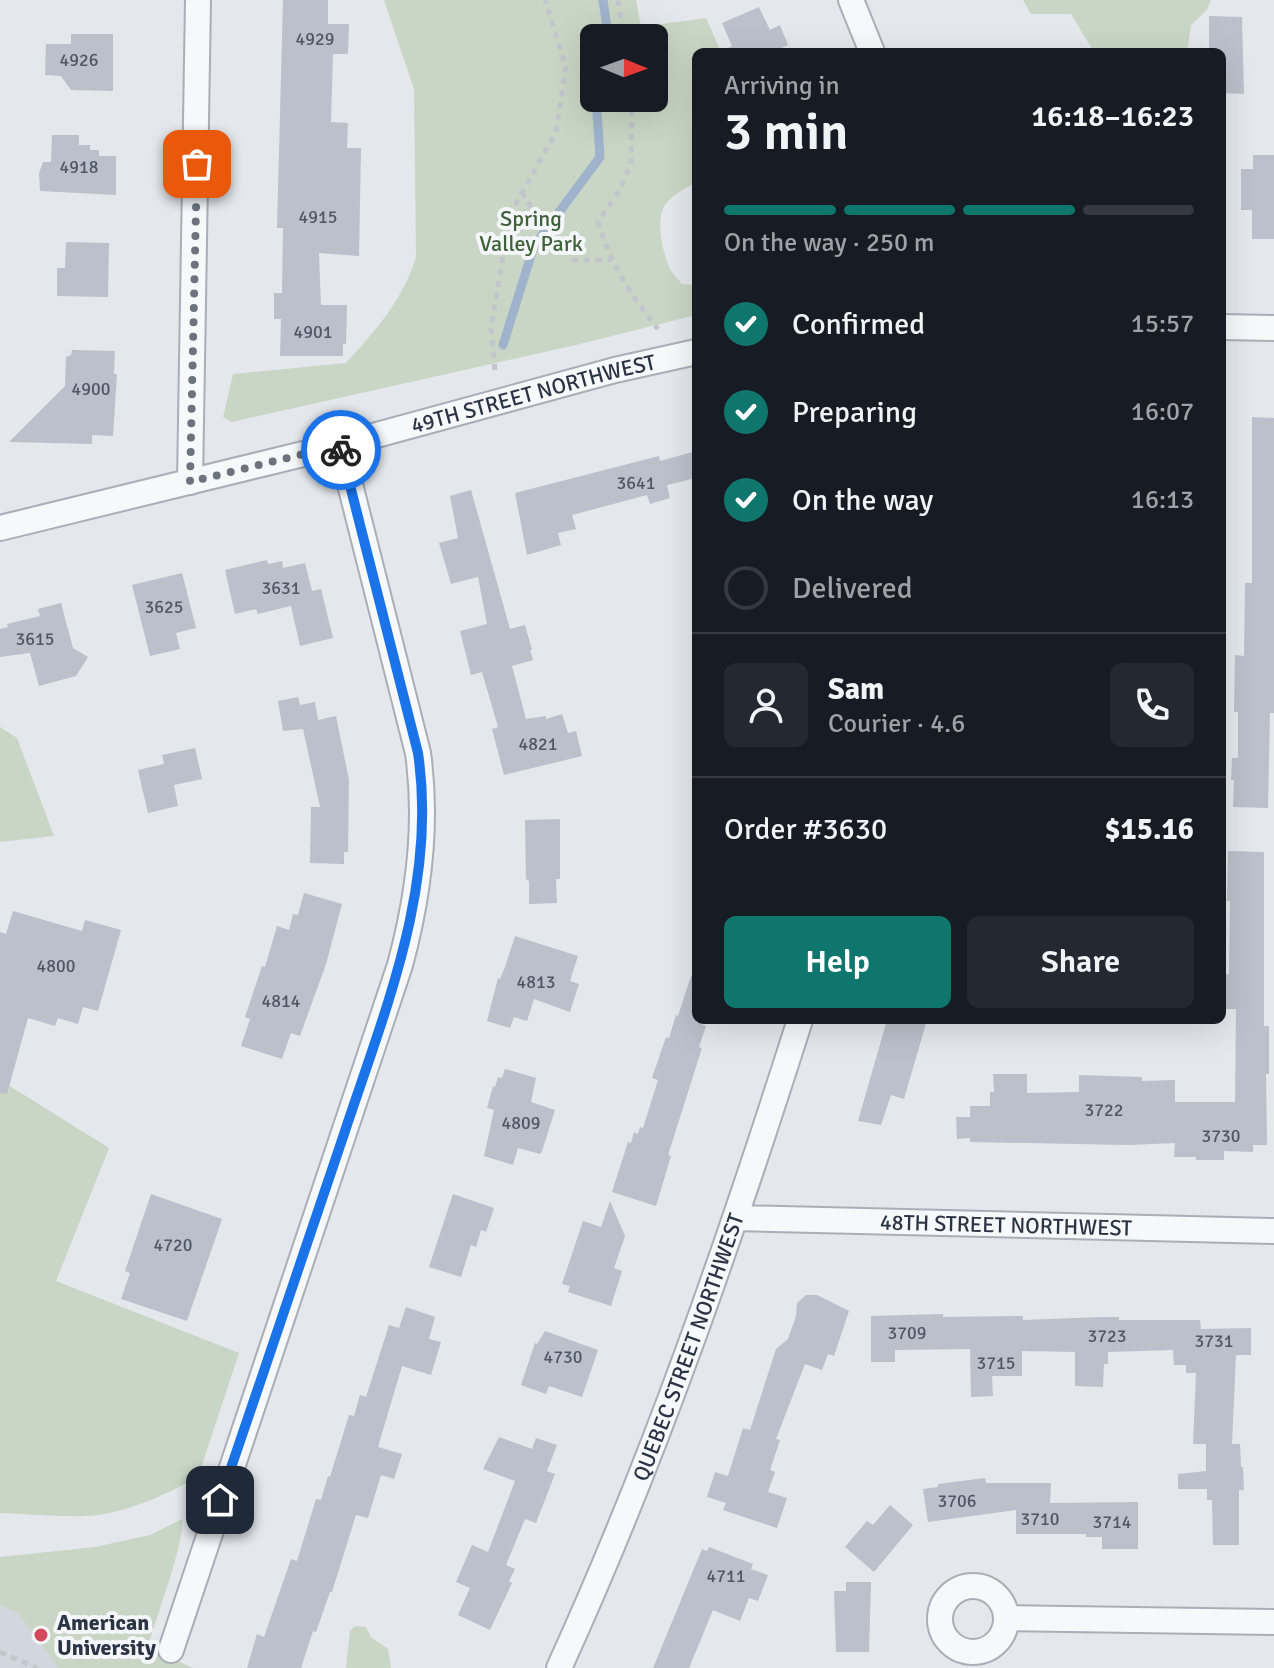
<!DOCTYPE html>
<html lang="en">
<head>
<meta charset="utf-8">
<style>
  body { margin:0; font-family:Signika,sans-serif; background:#242831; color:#f1f3f6; height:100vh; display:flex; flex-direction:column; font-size:30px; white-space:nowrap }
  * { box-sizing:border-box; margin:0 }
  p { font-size:26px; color:#9ea1a6 }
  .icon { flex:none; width:44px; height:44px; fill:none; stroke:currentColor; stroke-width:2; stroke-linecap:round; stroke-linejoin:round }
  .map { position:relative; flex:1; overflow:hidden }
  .drawer { position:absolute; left:692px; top:48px; width:534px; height:976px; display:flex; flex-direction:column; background:#171b24; border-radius:12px; box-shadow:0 8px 32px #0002 }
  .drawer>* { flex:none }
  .needle { width:52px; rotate:91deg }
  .controls { position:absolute; left:580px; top:24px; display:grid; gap:16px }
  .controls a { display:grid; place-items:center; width:88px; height:88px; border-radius:12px; background:#171b24; box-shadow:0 8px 32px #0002; font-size:40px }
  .pin { position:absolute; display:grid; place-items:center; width:68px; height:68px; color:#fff; margin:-34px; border-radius:16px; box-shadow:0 4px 12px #0006 }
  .courier { position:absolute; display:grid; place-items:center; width:80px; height:80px; margin:-40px; border:6px solid #1a73e8; border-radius:50%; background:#fff; color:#222; box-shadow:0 2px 10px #0007 }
  .head em { font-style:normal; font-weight:600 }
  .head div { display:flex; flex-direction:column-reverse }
  .head { display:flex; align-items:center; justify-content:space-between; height:136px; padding:0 32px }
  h1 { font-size:52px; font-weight:600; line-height:60px }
  .bar { display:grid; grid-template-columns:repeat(4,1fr); gap:12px 8px; align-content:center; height:96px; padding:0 32px }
  .bar i { height:10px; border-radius:6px; background:#363941 }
  .bar .selected { background:#0f766e }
  .bar p { grid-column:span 4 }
  .line { display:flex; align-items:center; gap:20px; padding:0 32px; border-top:2px solid #363941 }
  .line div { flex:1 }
  .round { display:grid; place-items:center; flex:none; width:84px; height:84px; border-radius:12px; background:#242831 }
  ol { padding:0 32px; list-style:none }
  li { display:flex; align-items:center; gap:24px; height:88px }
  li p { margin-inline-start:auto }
  li .icon { padding:8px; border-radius:50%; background:#0f766e; color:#fff; stroke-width:4 }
  li:last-child { color:#9ea1a6 }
  li i { width:44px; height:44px; border:4px solid #363941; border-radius:50% }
  .cta { display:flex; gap:16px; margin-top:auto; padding:16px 32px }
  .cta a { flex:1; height:92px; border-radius:12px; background:#0f766e; color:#fff; font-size:32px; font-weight:600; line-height:92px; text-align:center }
  .cta a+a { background:#242831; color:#f1f3f6 }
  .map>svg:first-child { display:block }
  .built { fill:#d2d6de }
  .green { fill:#c9d6c5; fill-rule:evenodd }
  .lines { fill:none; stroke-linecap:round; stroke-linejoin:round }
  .stream { stroke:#9fb4cc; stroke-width:9 }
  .building { fill:#bbc0ca }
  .street-casing { stroke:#a9aeb7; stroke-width:28 }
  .path { stroke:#c2c5cb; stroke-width:5; stroke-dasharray:6 6; stroke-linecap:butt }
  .street { stroke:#f7f8fa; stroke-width:24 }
  .done { stroke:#6c737f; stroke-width:8; stroke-dasharray:0 14.4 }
  .route { stroke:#1a73e8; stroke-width:10 }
  .poi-dot { fill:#d1495b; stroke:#f4f6f9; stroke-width:3 }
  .labels { text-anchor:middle; stroke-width:8; stroke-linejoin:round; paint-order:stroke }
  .number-label { font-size:18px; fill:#4f5766 }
  .park-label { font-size:22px; fill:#3f6138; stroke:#f4f6f9 }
  .street-label { font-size:22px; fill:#2b3445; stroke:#f4f6f9 }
  .poi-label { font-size:22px; font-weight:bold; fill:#2b3445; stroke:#f4f6f9; text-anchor:start }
</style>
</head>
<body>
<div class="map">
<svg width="1274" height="1668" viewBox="0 0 1274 1668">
  <rect width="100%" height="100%" fill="#e4e7ec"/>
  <path class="built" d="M 0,1606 L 165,1663 L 175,1668 L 0,1668 Z"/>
  <g class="green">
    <path d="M 384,0 L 636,0 L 641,27 L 706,18 L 721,52 L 696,52 L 696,183 C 685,188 672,195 665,205 C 655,220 663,254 670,269 C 673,274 679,280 682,284 L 696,285 L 696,315 L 580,344 L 232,422 L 223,417 L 233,374 L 346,363 C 376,330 403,300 416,257 L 414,89 ZM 594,38 L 654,38 L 654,98 L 594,98 Z"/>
    <path d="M 1023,0 L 1211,0 L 1207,10 L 1191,25 L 1187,52 L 1094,52 L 1071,14 L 1031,14 Z"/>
    <path d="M 0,727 L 17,738 L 54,836 L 0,842 Z"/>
    <path d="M 0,1080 L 109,1148 L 56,1281 L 239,1353 L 198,1477 C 165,1495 125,1514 87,1516 C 58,1517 29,1514 0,1513 Z"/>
    <path d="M 182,1519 C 186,1538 156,1619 149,1643 L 151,1649 L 193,1668 L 59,1668 L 17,1612 L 0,1606 L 0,1557 L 95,1547 L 150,1535 Z"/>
    <path d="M 355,1626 L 366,1627 L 371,1637 L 388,1649 L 391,1668 L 346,1668 L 350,1631 Z"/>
  </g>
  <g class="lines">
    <g class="stream">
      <path d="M 603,0 L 607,28 L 605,38"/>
      <path d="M 503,345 L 534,246 L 600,157 L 596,98"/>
    </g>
  </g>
  <g class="building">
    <path d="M 283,0 L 328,0 L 328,24 L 349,24 L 348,54 L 333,54 L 331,122 L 348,123 L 347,148 L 361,148 L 359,256 L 319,253 L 321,305 L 347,305 L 346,344 L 343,344 L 343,356 L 280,356 L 281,319 L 274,319 L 274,293 L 282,293 L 283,228 L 277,228 Z"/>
    <path d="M 759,7 L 770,30 L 780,25 L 788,45 L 779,49 L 780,52 L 720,52 L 732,46 L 722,23 Z"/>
    <path d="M 1209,16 L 1242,17 L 1244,94 L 1222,93 L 1222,52 L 1209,52 Z"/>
    <path d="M 71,34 L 113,34 L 113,91 L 71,90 L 61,76 L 45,75 L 46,44 L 71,44 Z"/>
    <path d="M 52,135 L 79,135 L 79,145 L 90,145 L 90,150 L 99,150 L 99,156 L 116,156 L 116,195 L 40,191 L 39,173 L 43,162 L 51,162 Z"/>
    <path d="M 1253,155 L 1274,155 L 1274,239 L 1252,239 L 1252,210 L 1241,210 L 1241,169 L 1253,169 Z"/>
    <path d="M 66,242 L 109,243 L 108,297 L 57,296 L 57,268 L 65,268 Z"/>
    <path d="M 72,350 L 115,351 L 114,374 L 117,374 L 113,436 L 92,435 L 92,444 L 9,442 L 65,386 L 66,357 L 71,355 Z"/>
    <path d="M 1252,417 L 1274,418 L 1274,713 L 1270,713 L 1268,808 L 1233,807 L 1234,780 L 1231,780 L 1232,758 L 1238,758 L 1238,712 L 1234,712 L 1235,655 L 1244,656 L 1245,583 L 1252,583 Z"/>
    <path d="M 696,451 L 696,478 L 667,485 L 670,498 L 650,504 L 647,495 L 572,515 L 576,529 L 558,533 L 561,545 L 527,555 L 515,493 L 659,456 L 660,461 Z"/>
    <path d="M 471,490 L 510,629 L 525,625 L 532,650 L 530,650 L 533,660 L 512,666 L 526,719 L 546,716 L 546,719 L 562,714 L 568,733 L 576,731 L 582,756 L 504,775 L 492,729 L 498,727 L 482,672 L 471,675 L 460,631 L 487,624 L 478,577 L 451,584 L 439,543 L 458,538 L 450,496 Z"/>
    <path d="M 267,560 L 268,564 L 282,561 L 283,568 L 305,563 L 312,591 L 321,589 L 333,638 L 300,646 L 291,606 L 258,614 L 256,609 L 235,614 L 225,570 Z"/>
    <path d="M 182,573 L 196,628 L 176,633 L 180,649 L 150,656 L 132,585 Z"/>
    <path d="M 61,603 L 73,648 L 88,657 L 76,676 L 39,686 L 30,653 L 0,657 L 0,629 L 8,627 L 7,624 L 40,616 L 38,609 Z"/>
    <path d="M 298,697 L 300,705 L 315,702 L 318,720 L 336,716 L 349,780 L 348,852 L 344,852 L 344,864 L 310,863 L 311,807 L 320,807 L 303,729 L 283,731 L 278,701 Z"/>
    <path d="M 195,748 L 202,779 L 174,785 L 178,806 L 148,813 L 138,770 L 164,764 L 162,755 Z"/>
    <path d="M 560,819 L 560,879 L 556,879 L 557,903 L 529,904 L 529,881 L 526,879 L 525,820 Z"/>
    <path d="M 1228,851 L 1264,852 L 1264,1026 L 1269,1026 L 1269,1074 L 1266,1074 L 1267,1145 L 1253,1145 L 1253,1152 L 1224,1151 L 1224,1160 L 1196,1160 L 1196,1157 L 1174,1157 L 1175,1143 L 1128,1145 L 970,1142 L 970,1138 L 957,1139 L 956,1117 L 970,1117 L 970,1106 L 990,1106 L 990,1092 L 994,1092 L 993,1074 L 1027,1074 L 1027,1093 L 1079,1092 L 1079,1075 L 1142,1077 L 1142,1081 L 1175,1080 L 1175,1102 L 1235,1102 L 1236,1009 L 1222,1009 L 1222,974 L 1229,974 L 1230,901 L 1227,901 Z"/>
    <path d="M 304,893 L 342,904 L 326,964 L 300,1036 L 291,1033 L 282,1059 L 241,1046 L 250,1019 L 245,1017 L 262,966 L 265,967 L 277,926 L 289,930 L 293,914 L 298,915 Z"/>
    <path d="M 13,911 L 82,931 L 85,920 L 121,930 L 98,1011 L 83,1007 L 78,1024 L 58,1018 L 55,1026 L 28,1018 L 7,1094 L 0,1093 L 0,932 L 6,934 Z"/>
    <path d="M 515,936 L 578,956 L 570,981 L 579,984 L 570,1012 L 534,999 L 527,1021 L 514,1017 L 510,1028 L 487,1021 L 498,978 L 500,979 L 505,967 Z"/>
    <path d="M 691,976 L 696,977 L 696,1022 L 706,1026 L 699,1047 L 702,1048 L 668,1155 L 671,1156 L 656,1206 L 612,1192 L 628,1142 L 631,1143 L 634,1132 L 638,1134 L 640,1127 L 643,1128 L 658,1080 L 652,1078 L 666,1037 L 669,1038 L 676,1015 L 678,1016 Z"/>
    <path d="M 887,1020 L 927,1020 L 904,1099 L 891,1095 L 881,1125 L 858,1121 Z"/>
    <path d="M 505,1069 L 536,1078 L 531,1102 L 555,1110 L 542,1151 L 540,1154 L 518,1148 L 513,1165 L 484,1156 L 494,1110 L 487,1108 L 493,1086 L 495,1087 L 498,1077 L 502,1078 Z"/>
    <path d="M 151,1194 L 222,1219 L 187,1321 L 121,1299 L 130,1273 L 125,1271 Z"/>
    <path d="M 453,1194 L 494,1208 L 486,1232 L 481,1230 L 476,1247 L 471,1245 L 461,1277 L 429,1267 Z"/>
    <path d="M 610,1201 L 625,1236 L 614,1268 L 622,1271 L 611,1306 L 568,1292 L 570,1286 L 562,1284 L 583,1221 L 601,1227 Z"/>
    <path d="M 806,1295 L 817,1295 L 849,1311 L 834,1356 L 828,1354 L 822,1370 L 805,1364 L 776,1439 L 780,1440 L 770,1470 L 775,1472 L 768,1492 L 787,1498 L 777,1528 L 723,1510 L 726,1503 L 707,1497 L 715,1472 L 728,1476 L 743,1428 L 750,1430 L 776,1349 L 788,1339 L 796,1316 L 797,1303 Z"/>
    <path d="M 406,1307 L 435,1317 L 429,1339 L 441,1342 L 431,1375 L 402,1366 L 378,1447 L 402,1454 L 394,1479 L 381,1475 L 368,1518 L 356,1515 L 332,1592 L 330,1592 L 316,1632 L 313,1631 L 301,1668 L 247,1668 L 257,1634 L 264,1637 L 291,1559 L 297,1561 L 316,1499 L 321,1500 L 328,1476 L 330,1477 L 349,1415 L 354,1416 L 360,1395 L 366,1397 L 389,1325 L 399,1328 Z"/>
    <path d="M 943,1314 L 943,1317 L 1023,1316 L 1023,1320 L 1101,1317 L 1119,1317 L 1119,1320 L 1200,1320 L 1201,1329 L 1251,1328 L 1251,1355 L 1236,1355 L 1232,1444 L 1240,1444 L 1241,1467 L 1243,1467 L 1244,1490 L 1239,1490 L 1239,1545 L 1213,1545 L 1212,1500 L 1207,1500 L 1207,1489 L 1178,1489 L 1178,1474 L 1206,1471 L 1206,1444 L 1193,1444 L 1196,1373 L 1186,1373 L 1186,1365 L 1174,1365 L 1173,1350 L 1108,1352 L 1108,1364 L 1104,1364 L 1103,1387 L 1075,1386 L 1075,1352 L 1022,1351 L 1022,1376 L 992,1376 L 993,1396 L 971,1397 L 970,1349 L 895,1350 L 895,1362 L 871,1362 L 871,1316 Z"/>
    <path d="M 545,1331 L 598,1350 L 582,1397 L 549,1386 L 546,1394 L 521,1385 L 535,1343 L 537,1344 Z"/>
    <path d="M 499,1437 L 532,1449 L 536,1438 L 557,1445 L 547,1471 L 555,1474 L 536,1523 L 525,1519 L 506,1565 L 515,1569 L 509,1581 L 512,1583 L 490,1630 L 458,1615 L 470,1588 L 456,1582 L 472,1545 L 488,1552 L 515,1481 L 483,1469 Z"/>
    <path d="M 985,1478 L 986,1483 L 1051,1483 L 1050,1503 L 1138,1502 L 1138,1549 L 1102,1549 L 1102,1537 L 1086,1537 L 1086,1534 L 1016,1534 L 1016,1510 L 928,1522 L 923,1489 L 938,1487 L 938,1484 Z"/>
    <path d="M 890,1505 L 913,1525 L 874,1572 L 845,1547 L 867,1521 L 873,1525 Z"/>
    <path d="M 709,1547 L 753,1564 L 751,1569 L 768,1575 L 758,1601 L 749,1598 L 740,1621 L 713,1610 L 689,1668 L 653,1668 L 702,1549 L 707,1551 Z"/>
    <path d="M 846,1582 L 871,1582 L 869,1652 L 836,1652 L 834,1591 L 846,1591 Z"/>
  </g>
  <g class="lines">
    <defs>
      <g id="street">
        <path d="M 851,0 L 872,52"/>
        <path d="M 1222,327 L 1274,328"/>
        <path d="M 190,482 L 198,0"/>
        <path id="s1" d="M 0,528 L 340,445 L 615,370 L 696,352"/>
        <path id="s2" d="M 736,1218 L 1274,1231"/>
        <circle cx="973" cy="1619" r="33"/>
        <path d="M 1006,1618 L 1274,1622"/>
        <path d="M 171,1650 L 400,965 C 419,895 428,825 418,753 L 340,445"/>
        <path id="s3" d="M 559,1668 C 655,1458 730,1240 800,1020"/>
      </g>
    </defs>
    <use href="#street" class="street-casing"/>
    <g class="path">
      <path d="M 618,0 L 623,38"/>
      <path d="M 632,98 L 631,164 L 619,191 L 598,222 C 613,268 628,291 658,329"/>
      <path d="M 522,192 L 545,231 L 574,260 L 611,260"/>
      <path d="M 495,370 L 491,329 L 510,214 L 556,132 L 566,67 L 545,0"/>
      <path d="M 0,1652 L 37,1668"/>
    </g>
    <use href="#street" class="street"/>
  </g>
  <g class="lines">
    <path class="done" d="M 197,164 L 190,482 L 340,445 L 341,450"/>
    <path class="route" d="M 220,1500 C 261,1379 303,1258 343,1137 C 384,1012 438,887 418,753 L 341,450"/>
  </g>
  <circle class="poi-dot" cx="41" cy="1635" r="8"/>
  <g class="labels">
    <g class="number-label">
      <text x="315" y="45">4929</text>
      <text x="79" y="66">4926</text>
      <text x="79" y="173">4918</text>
      <text x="318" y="223">4915</text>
      <text x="313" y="338">4901</text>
      <text x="91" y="395">4900</text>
      <text x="636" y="489">3641</text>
      <text x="281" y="594">3631</text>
      <text x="164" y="613">3625</text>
      <text x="35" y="645">3615</text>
      <text x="538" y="750">4821</text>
      <text x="56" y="972">4800</text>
      <text x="536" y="988">4813</text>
      <text x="281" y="1007">4814</text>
      <text x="1104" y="1116">3722</text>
      <text x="521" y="1129">4809</text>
      <text x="1221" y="1142">3730</text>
      <text x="173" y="1251">4720</text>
      <text x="907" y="1339">3709</text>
      <text x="1107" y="1342">3723</text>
      <text x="1214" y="1347">3731</text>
      <text x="563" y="1363">4730</text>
      <text x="996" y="1369">3715</text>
      <text x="957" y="1507">3706</text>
      <text x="1040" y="1525">3710</text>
      <text x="1112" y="1528">3714</text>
      <text x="726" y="1582">4711</text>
    </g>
    <g class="park-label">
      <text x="531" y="226">Spring<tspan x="531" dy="25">Valley Park</tspan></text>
    </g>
    <g class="street-label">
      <text dy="8" stroke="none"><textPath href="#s1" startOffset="550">49TH STREET NORTHWEST</textPath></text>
      <text dy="8" stroke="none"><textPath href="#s2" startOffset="270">48TH STREET NORTHWEST</textPath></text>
      <text dy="8" stroke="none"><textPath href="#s3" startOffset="346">QUEBEC STREET NORTHWEST</textPath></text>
    </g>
    <g class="poi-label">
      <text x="57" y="1630">American<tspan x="57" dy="25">University</tspan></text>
    </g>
  </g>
</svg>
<div class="controls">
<a><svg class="needle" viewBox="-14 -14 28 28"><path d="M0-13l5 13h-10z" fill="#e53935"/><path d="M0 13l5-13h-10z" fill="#9ea1a6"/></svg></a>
</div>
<div class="pin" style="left:197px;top:164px;background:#ea580c"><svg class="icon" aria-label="bag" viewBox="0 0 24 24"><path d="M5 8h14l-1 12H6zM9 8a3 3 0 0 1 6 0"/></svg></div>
<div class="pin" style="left:220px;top:1500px;background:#1f2937"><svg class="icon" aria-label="home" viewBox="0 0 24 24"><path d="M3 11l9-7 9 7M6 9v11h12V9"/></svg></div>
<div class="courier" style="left:341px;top:450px"><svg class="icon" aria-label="bike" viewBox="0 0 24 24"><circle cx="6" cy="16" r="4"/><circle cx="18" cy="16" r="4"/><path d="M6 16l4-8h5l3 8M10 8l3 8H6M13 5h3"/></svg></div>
<section class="drawer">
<div class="head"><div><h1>3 min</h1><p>Arriving in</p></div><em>16:18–16:23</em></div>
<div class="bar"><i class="selected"></i><i class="selected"></i><i class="selected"></i><i></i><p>On the way · 250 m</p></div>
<ol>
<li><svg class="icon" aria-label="check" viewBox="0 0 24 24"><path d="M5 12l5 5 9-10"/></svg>Confirmed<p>15:57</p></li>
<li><svg class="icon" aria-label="check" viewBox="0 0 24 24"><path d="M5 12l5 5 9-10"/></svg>Preparing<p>16:07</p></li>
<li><svg class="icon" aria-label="check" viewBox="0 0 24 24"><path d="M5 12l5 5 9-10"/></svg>On the way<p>16:13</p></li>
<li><i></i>Delivered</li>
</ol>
<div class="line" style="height:144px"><a class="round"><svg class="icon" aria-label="person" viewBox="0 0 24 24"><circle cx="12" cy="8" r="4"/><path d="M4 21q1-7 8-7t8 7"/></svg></a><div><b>Sam</b><p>Courier · 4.6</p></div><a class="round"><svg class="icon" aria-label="phone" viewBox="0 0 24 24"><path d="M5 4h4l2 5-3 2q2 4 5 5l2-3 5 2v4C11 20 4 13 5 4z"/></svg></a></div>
<div class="line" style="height:104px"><div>Order #3630</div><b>$15.16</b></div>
<div class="cta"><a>Help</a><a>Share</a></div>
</section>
</div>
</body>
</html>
